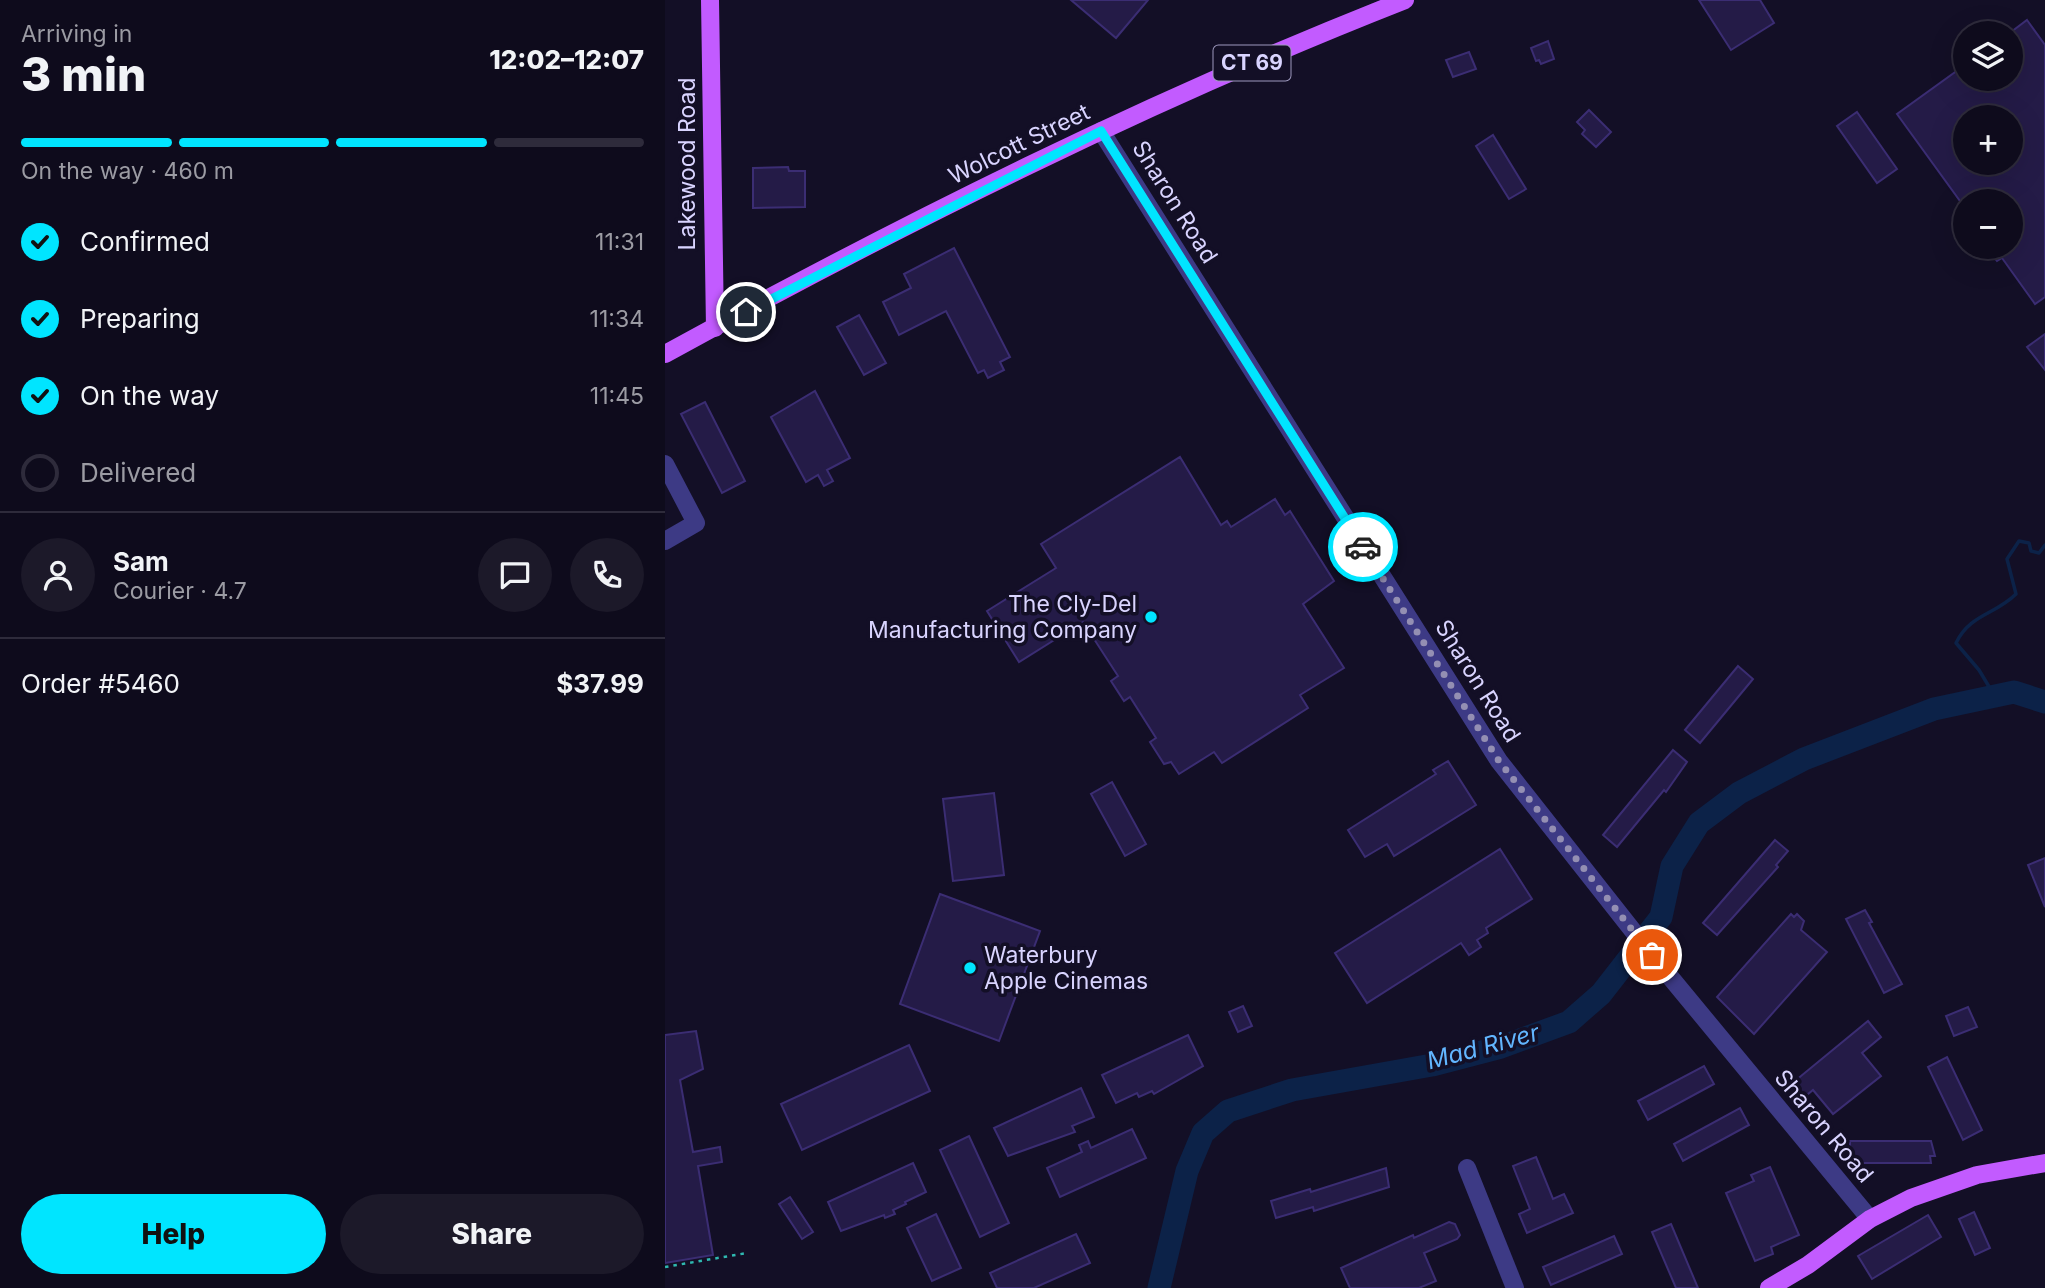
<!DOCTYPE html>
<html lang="en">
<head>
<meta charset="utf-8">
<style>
  body { margin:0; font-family:Inter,sans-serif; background:#1c1929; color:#f1f3f6; height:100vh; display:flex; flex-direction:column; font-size:26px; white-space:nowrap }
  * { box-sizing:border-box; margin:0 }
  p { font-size:23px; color:#9b9ba3 }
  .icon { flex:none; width:38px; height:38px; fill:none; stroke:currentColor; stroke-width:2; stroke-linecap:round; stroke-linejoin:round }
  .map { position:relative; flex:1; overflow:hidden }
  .drawer { display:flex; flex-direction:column; background:#0e0b1c; width:665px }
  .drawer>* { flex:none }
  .controls { position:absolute; left:1288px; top:21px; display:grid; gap:14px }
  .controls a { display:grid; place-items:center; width:70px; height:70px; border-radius:50%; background:#0e0b1c; box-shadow:0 7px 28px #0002,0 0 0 2px #2e2b3b; font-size:35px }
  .pin { position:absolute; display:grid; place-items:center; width:60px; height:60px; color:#fff; margin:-30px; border:4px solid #fff; border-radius:50%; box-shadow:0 2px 7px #0007 }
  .courier { position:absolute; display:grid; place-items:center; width:70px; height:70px; margin:-35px; border:5px solid #00e5ff; border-radius:50%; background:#fff; color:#222; box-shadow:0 2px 9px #0007 }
  .headline em { font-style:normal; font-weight:800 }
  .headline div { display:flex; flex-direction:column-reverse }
  .headline { display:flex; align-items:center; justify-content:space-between; height:119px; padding:0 21px }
  h1 { font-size:46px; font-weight:800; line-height:52px }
  .bar { display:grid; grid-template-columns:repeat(4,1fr); gap:10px 7px; align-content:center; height:84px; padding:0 21px }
  .bar i { height:9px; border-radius:5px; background:#2e2b3b }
  .bar .active { background:#00e5ff }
  .bar p { grid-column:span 4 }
  .line { display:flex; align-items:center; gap:18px; padding:0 21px; border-top:2px solid #2e2b3b }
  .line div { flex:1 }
  .round { display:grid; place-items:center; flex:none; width:74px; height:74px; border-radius:37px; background:#1c1929 }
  ol { padding:0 21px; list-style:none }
  li { display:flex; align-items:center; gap:21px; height:77px }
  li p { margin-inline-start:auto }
  li .icon { padding:7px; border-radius:50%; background:#00e5ff; color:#111; stroke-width:4 }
  li:last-child { color:#9b9ba3 }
  li i { width:38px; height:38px; border:4px solid #2e2b3b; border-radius:50% }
  .action { display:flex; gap:14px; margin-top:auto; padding:14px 21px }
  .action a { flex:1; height:80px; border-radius:42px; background:#00e5ff; color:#111; font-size:28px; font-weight:800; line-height:80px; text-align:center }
  .action a+a { background:#1c1929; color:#f1f3f6 }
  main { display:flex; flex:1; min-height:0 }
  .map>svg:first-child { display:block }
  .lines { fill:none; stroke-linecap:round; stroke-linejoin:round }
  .stream { stroke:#0c2248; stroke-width:3.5 }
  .river { stroke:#0c2248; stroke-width:23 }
  .building { fill:#241b47; stroke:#3b2d73; stroke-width:2; fill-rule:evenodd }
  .path { stroke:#2fb8b0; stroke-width:2.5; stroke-dasharray:3.5 5; stroke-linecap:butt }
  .minor { stroke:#3d3a85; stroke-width:18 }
  .major { stroke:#c25bff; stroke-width:18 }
  .done { stroke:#948fb3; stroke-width:7; stroke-dasharray:0 12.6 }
  .route { stroke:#00e5ff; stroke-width:9 }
  .poi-dot { fill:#00e5ff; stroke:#130f26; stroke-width:2.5 }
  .labels { text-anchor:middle; stroke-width:7; stroke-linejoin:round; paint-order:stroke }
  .shield { fill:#130f26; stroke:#9e99be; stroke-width:2 }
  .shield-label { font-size:21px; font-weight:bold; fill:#d9d4ff }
  .street-label { font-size:23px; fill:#d9d4ff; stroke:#130f26 }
  .poi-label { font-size:23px; fill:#d9d4ff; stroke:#130f26; text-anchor:end }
  .water-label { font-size:24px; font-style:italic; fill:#62b6ff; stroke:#130f26 }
</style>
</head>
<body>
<main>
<section class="drawer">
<div class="headline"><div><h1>3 min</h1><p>Arriving in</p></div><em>12:02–12:07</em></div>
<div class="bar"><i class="active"></i><i class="active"></i><i class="active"></i><i></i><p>On the way · 460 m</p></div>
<ol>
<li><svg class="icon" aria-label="check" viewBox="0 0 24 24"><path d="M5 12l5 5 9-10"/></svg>Confirmed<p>11:31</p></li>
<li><svg class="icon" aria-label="check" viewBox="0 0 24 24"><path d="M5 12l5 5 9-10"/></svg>Preparing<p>11:34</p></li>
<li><svg class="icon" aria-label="check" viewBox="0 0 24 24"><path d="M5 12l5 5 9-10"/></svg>On the way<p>11:45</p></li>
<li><i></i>Delivered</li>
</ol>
<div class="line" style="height:126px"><a class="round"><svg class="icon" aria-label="person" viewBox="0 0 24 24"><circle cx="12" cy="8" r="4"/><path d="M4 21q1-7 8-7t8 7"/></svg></a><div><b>Sam</b><p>Courier · 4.7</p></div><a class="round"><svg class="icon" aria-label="chat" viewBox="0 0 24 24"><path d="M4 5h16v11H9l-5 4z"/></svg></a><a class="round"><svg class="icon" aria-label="phone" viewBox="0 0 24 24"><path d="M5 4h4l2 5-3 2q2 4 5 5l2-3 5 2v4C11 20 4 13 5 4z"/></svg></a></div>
<div class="line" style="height:91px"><div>Order #5460</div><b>$37.99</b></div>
<div class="action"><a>Help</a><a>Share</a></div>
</section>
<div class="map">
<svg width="1380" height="1288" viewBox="0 0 1380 1288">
  <rect width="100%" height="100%" fill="#130f26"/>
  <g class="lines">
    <path class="stream" d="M 1329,695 L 1314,670 L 1291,643 C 1305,614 1330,615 1351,594 L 1342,559 L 1354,541 L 1364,543 L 1366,551 L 1374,553 L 1380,545"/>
    <path class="river" d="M 494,1288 L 522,1171 L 538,1133 L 563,1111 L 627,1090 L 767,1065 L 836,1047 L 904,1022 L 936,994 L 996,917 L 1007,866 L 1034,823 L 1074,793 L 1139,759 L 1269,709 L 1349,692 L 1380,702"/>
  </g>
  <g class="building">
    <path d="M 406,0 L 483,0 L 451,38 Z"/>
    <path d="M 1034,0 L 1095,0 L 1109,23 L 1066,50 Z"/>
    <path d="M 1362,20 L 1380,45 L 1380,297 L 1370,304 L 1337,258 L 1332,261 L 1321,247 L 1346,247 L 1346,201 L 1295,201 L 1232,114 L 1300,65 L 1300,79 L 1346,79 L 1346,32 ZM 1300,117 L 1346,117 L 1346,163 L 1300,163 Z"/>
    <path d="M 883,41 L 889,59 L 876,64 L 874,60 L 871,61 L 866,48 Z"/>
    <path d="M 804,52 L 811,69 L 788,77 L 781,60 Z"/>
    <path d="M 924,110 L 946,132 L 931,147 L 917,134 L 920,130 L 912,122 Z"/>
    <path d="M 1192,112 L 1232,169 L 1212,183 L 1172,126 Z"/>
    <path d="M 828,135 L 861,189 L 844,199 L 811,146 Z"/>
    <path d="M 123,167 L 124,171 L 140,171 L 140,207 L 88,208 L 88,168 Z"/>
    <path d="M 289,248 L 345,357 L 335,362 L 339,370 L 323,378 L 319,370 L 313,373 L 281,311 L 234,335 L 218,302 L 246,288 L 239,274 Z"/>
    <path d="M 194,315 L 221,363 L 199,375 L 172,327 Z"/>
    <path d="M 1380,334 L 1380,370 L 1362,347 Z"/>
    <path d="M 150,391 L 185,458 L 162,470 L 168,481 L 159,486 L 153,475 L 141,482 L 106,417 Z"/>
    <path d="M 40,402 L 80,481 L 57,493 L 16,414 Z"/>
    <path d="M 515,457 L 556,525 L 562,521 L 566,527 L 610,499 L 620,515 L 625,511 L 669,581 L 638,604 L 679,668 L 635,695 L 643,708 L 557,763 L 549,752 L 514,774 L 506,762 L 499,764 L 485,742 L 491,738 L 465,697 L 459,701 L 446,681 L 453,676 L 418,622 L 354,662 L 322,611 L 391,568 L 376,544 Z"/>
    <path d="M 1073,666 L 1088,679 L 1035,743 L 1020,730 Z"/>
    <path d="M 1008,750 L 1022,762 L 1001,792 L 999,790 L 952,847 L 938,835 Z"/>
    <path d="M 783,761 L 811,805 L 729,856 L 722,844 L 700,857 L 683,830 L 771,774 L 768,770 Z"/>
    <path d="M 447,782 L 481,844 L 460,856 L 426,794 Z"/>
    <path d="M 329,793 L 339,875 L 288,881 L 278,799 Z"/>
    <path d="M 1110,840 L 1123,851 L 1111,865 L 1113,867 L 1052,935 L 1038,923 Z"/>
    <path d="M 835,849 L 867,899 L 821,928 L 823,933 L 812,940 L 816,947 L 804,955 L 796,943 L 702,1003 L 670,953 Z"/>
    <path d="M 1380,858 L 1380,907 L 1363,865 Z"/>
    <path d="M 275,894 L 375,931 L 334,1041 L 235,1004 Z"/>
    <path d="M 1200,910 L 1207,922 L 1204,923 L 1237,984 L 1219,993 L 1181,919 Z"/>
    <path d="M 1126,914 L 1129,917 L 1132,914 L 1139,921 L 1136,930 L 1162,952 L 1089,1034 L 1052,997 Z"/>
    <path d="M 578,1006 L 587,1026 L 573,1032 L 564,1012 Z"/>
    <path d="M 1303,1007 L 1312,1027 L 1289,1036 L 1281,1016 Z"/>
    <path d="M 1203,1021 L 1216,1037 L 1197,1053 L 1216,1076 L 1168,1114 L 1148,1090 L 1137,1099 L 1125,1085 Z"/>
    <path d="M 31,1031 L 38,1069 L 15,1080 L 28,1152 L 55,1147 L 57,1162 L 33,1166 L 48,1255 L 0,1263 L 0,1035 Z"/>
    <path d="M 523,1035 L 538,1066 L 489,1094 L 487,1091 L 474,1097 L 472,1093 L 451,1103 L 437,1075 Z"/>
    <path d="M 244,1045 L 265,1091 L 137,1150 L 116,1104 Z"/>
    <path d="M 1282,1057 L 1317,1130 L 1298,1140 L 1263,1067 Z"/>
    <path d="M 1039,1066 L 1049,1084 L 983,1120 L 973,1101 Z"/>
    <path d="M 416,1088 L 429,1117 L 407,1126 L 410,1132 L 343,1156 L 329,1128 Z"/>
    <path d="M 1075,1108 L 1084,1125 L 1018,1161 L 1009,1144 Z"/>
    <path d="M 467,1129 L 481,1158 L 395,1197 L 382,1168 L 417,1152 L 414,1145 L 423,1141 L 426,1148 Z"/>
    <path d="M 304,1136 L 344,1223 L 315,1237 L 275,1150 Z"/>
    <path d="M 1185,1141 L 1266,1141 L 1270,1156 L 1265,1156 L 1266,1163 L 1185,1163 Z"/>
    <path d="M 871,1157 L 888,1199 L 899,1194 L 908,1213 L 862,1233 L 854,1214 L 865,1209 L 848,1166 Z"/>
    <path d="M 248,1163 L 261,1192 L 240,1202 L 241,1204 L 228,1210 L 230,1214 L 220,1218 L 219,1215 L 176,1231 L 163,1202 Z"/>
    <path d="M 1105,1167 L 1134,1235 L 1106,1247 L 1108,1254 L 1090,1261 L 1061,1193 L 1089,1181 L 1086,1175 Z"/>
    <path d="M 721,1168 L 724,1187 L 649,1211 L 648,1207 L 611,1218 L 606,1201 L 645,1189 L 646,1192 Z"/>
    <path d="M 125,1197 L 148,1232 L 137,1239 L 114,1204 Z"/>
    <path d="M 1309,1212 L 1325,1248 L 1310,1255 L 1294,1219 Z"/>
    <path d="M 271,1214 L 296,1268 L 267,1281 L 242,1228 Z"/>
    <path d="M 1263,1215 L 1276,1237 L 1207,1279 L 1193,1256 Z"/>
    <path d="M 784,1222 L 790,1224 L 795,1235 L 792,1239 L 759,1253 L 771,1281 L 754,1288 L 685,1288 L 676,1268 L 748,1235 L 749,1238 Z"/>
    <path d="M 1006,1224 L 1033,1288 L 1011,1288 L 987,1232 Z"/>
    <path d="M 411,1234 L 425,1263 L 369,1288 L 332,1288 L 325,1273 Z"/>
    <path d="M 949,1236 L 957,1254 L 886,1285 L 878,1267 Z"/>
  </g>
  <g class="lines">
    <path class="path" d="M 0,1267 L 82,1253"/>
    <g class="minor">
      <path d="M 436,131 L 834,761 L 987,955 L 1205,1219"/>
      <path d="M 0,464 L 31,523 L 0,541"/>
      <path d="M 802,1168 L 850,1288"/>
    </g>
    <g class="major">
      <path d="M 45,0 L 50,328"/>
      <path d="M 0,354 C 239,223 485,100 740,0"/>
      <path d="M 1104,1288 L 1143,1265 L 1205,1219 L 1246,1198 L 1312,1175 L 1380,1163"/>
    </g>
  </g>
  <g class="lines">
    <path class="done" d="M 698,547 L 834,761 L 987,955"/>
    <path class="route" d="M 81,312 L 436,131 L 698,547"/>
  </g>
  <g class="poi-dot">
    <circle cx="486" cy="617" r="7"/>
    <circle cx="305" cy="968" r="7"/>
  </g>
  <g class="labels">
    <rect class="shield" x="548.5" y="45.5" width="77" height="35" rx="5"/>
    <g class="shield-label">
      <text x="587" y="70">CT 69</text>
    </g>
    <g class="street-label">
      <text transform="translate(354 144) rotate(-26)" y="8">Wolcott Street</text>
      <text transform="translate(22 164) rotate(-90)" y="8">Lakewood Road</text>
      <text transform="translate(510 202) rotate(58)" y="8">Sharon Road</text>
      <text transform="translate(813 681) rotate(58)" y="8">Sharon Road</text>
      <text transform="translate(1159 1126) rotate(50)" y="8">Sharon Road</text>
    </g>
    <g class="poi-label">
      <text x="472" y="612">The Cly-Del<tspan x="472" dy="26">Manufacturing Company</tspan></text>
      <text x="319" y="963" text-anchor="start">Waterbury<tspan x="319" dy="26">Apple Cinemas</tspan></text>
    </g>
    <g class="water-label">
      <text transform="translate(818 1047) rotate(-15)" y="8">Mad River</text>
    </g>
  </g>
</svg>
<div class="controls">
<a><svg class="icon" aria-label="layers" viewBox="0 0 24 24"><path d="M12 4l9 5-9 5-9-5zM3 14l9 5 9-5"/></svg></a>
<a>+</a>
<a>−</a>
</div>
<div class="pin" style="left:987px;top:955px;background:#ea580c"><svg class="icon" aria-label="bag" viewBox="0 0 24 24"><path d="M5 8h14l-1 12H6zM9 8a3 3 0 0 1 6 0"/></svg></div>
<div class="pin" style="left:81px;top:312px;background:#1f2937"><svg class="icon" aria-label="home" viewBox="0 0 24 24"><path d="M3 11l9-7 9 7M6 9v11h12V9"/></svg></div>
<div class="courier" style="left:698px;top:547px"><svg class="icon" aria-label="car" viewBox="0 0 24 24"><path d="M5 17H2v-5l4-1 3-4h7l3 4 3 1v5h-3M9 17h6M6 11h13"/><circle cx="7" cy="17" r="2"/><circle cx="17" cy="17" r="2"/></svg></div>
</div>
</main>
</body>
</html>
